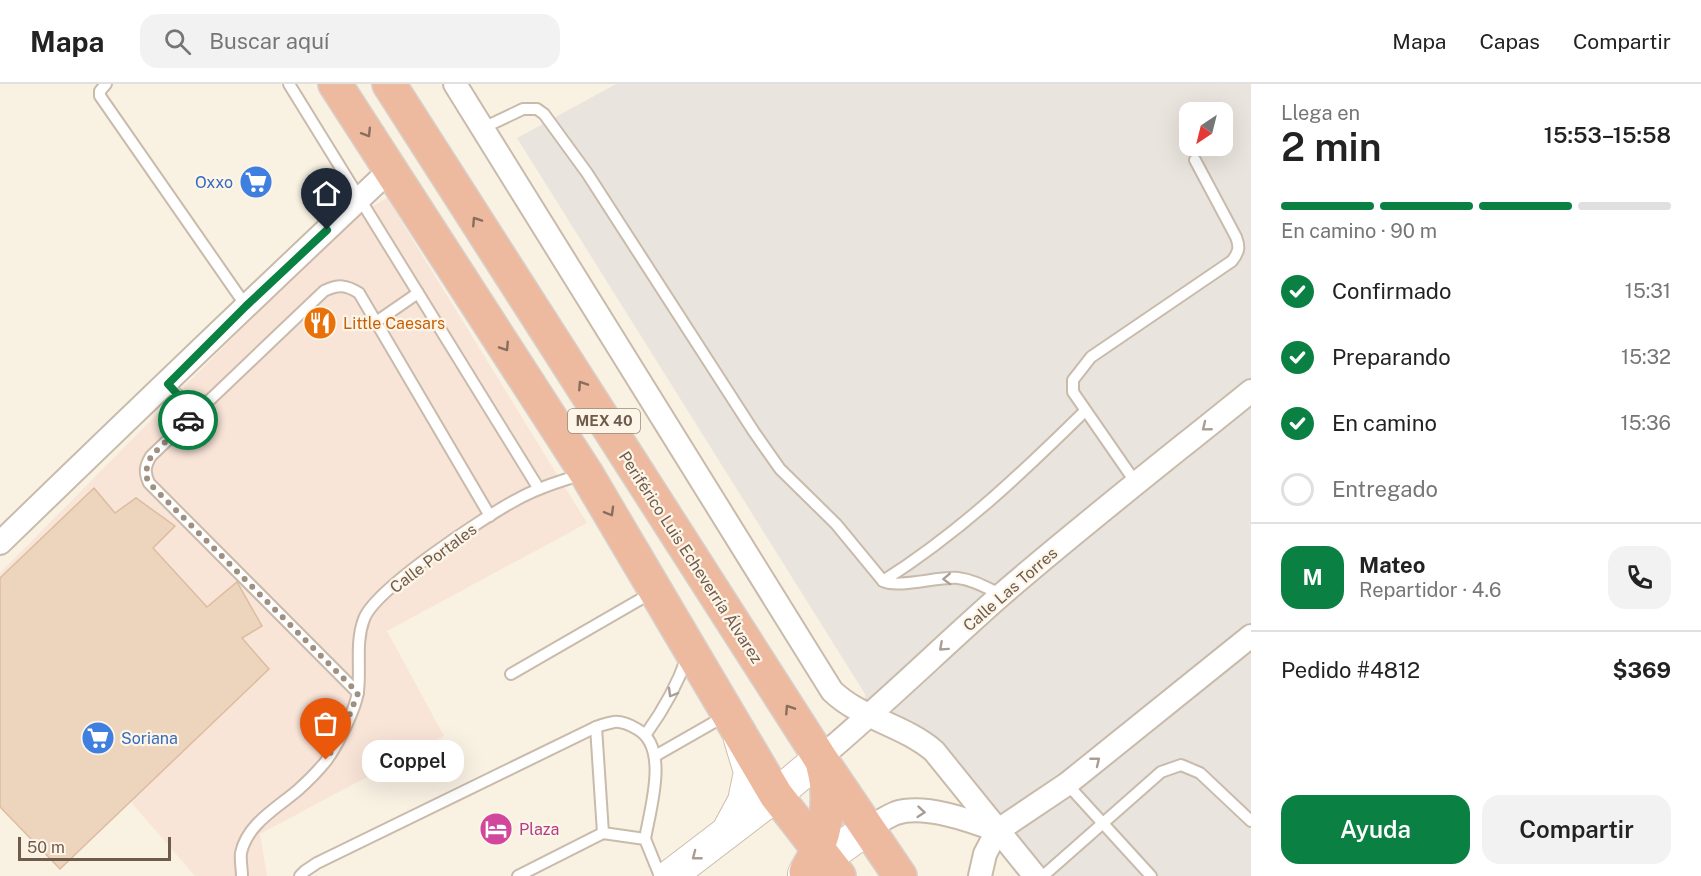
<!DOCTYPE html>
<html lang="es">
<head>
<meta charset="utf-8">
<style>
  body { margin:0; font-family:"Public Sans",sans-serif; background:#f2f2f2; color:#222; height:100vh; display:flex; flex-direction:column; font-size:22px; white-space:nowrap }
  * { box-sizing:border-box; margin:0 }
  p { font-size:20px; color:#767676 }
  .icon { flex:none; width:33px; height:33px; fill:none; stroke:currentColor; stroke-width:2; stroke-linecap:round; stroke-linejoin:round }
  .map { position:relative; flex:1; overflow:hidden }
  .panel { display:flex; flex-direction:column; background:#fff; width:450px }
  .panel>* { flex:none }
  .needle { width:39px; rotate:215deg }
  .controls { position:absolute; left:1179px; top:18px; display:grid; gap:12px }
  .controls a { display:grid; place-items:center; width:54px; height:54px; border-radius:12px; background:#fff; box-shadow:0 6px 24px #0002; font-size:30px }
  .scale { position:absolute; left:18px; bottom:15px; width:153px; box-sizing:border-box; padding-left:6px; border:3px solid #6f5b4c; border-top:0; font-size:16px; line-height:21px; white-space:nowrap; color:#6f5b4c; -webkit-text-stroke:4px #fdf6e8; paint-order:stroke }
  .pin { position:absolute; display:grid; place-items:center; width:51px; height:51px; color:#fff; margin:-62px -26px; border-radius:50% 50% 50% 0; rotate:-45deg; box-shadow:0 0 6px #0007 }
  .pin .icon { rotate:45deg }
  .courier { position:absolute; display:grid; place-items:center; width:60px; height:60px; margin:-30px; border:4px solid #0b8043; border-radius:50%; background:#fff; color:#222; box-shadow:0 2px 8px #0007 }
  .bubble { position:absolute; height:42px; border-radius:18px; background:#fff; box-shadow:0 6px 24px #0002; font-size:20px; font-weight:600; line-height:42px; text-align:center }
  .summary em { font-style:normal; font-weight:600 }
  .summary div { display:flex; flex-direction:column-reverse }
  .summary { display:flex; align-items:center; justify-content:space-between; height:102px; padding:0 30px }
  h1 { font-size:39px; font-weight:600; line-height:45px }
  .bar { display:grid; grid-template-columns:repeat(4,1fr); gap:9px 6px; align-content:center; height:72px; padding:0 30px }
  .bar i { height:8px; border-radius:4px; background:#e0e0e0 }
  .bar .on { background:#0b8043 }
  .bar p { grid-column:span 4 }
  .line { display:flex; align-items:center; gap:15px; padding:0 30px; border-top:2px solid #e0e0e0 }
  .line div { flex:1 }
  .round { display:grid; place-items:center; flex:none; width:63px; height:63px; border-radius:18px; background:#f2f2f2 }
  ol { padding:0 30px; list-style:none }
  li { display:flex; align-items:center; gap:18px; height:66px }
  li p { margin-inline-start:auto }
  li .icon { padding:6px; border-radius:50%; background:#0b8043; color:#fff; stroke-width:4 }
  li:last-child { color:#767676 }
  li i { width:33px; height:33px; border:3px solid #e0e0e0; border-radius:50% }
  .button { display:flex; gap:12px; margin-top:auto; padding:12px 30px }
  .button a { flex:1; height:69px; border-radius:18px; background:#0b8043; color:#fff; font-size:24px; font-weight:600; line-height:69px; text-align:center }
  .button a+a { background:#f2f2f2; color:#222 }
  header { display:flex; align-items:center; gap:36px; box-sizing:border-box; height:84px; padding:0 30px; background:#fff; border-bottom:2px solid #e0e0e0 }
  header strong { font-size:28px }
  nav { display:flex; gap:33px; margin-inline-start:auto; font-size:21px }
  .search { width:420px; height:54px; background:#f2f2f2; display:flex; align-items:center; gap:15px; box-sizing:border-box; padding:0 21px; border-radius:18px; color:#767676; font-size:22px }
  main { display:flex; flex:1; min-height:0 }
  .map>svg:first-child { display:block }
  .commercial { fill:#f9e4d8 }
  .industrial { fill:#e9e4dd; fill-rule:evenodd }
  .building { fill:#ecd4bd; stroke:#ddbc9f; stroke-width:1.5 }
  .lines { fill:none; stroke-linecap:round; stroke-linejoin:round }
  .lane-casing { stroke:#c9bbab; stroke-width:14 }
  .street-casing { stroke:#c9bbab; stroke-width:26 }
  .secondary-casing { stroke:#cebdab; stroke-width:34 }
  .highway-casing { stroke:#d7d1cd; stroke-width:36 }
  .lane { stroke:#fff; stroke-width:10 }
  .street { stroke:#fff; stroke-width:22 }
  .secondary { stroke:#fff; stroke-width:32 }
  .highway { stroke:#eeba9f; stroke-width:33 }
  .oneway { stroke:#886e5d }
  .oneway2 { stroke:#a99d94 }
  .done { stroke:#9f9081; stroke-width:6; stroke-dasharray:0 10.8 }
  .route { stroke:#0b8043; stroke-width:8 }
  .labels { text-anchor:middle; stroke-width:4.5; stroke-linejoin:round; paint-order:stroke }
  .shield { fill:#fdf6e8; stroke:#9a8a7b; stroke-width:1.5 }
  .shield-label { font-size:15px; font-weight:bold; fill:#6f5b4c }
  .shop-label { font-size:16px; fill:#366cbe; stroke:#fdf6e8; text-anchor:end }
  .food-label { font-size:16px; fill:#c56008; stroke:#fdf6e8; text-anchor:start }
  .street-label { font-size:16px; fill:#6f5b4c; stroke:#fdf6e8 }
  .hotel-label { font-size:16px; fill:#b23c85; stroke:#fdf6e8; text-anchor:start }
</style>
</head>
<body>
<header>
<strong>Mapa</strong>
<div class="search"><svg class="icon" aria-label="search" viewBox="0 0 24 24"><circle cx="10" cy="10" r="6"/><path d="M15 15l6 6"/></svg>Buscar aquí</div>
<nav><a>Mapa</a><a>Capas</a><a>Compartir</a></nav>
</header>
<main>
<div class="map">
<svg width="1251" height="792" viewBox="0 0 1251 792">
  <rect width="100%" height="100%" fill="#f9f2e3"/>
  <path class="commercial" d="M 387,114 L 587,439 L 387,547 L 444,652 L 260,750 L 267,792 L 195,792 L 129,716 L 60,785 L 0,723 L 0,489 L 350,135 Z"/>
  <path class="industrial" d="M 616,0 L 1251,0 L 1251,792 L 1028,792 L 925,663 L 865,635 L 865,610 L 517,54 ZM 1190,28 L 1222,28 L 1222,62 L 1190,62 Z"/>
  <path class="building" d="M 94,404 L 115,429 L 136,414 L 175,442 L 153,464 L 207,523 L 237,498 L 262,542 L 242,554 L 269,585 L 60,785 L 0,723 L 0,494 Z"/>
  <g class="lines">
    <defs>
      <g id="lane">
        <path d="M 106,0 L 100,7 L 100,12 L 246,222"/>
        <path d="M 289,0 L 539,405"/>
        <path d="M 483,44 L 523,25 L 537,25 L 544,30 L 587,89 L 754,348 L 780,385 L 836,440 L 883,497 C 897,505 939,492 958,494 C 974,496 987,504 1002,511"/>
        <path d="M 376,238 L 418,209"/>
        <path d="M 167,300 L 195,329"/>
        <path d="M 1136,399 L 1073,308 L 1073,296 L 1091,273 L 1232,177 C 1239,168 1240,163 1236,153 L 1195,76"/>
        <path d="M 883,497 C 959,449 1021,390 1085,327"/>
        <path d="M 511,590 L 653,508"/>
        <path d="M 358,609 L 149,399 C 144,388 145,382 151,372 L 324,207 C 339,200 346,201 359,209 L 490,432"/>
        <path d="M 596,643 L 603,749"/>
        <path d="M 646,650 C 664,625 677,602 687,573"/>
        <path d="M 655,672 L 725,632"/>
        <path d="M 1067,700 L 1151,792"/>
        <path d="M 242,792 C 242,785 240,776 241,769 C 247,740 277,724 298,706 C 307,698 318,687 326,677 C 337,662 356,625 358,607 C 361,583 355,559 364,535 C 375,505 484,433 516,416 C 537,404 561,397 583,390"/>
        <path d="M 300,792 L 305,787 L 317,779 L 596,643 C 602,641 608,639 614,638 C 622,637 630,641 637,645 C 670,663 650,725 645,755"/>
        <path d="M 518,792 L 603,749 L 645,755 L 660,792"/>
        <path d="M 1043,792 L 1161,688 L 1181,681 L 1200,689 L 1251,737"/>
      </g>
      <g id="street">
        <path d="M 455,0 L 832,607 C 861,635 904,641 934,667 L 1035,792"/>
        <path d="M 0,459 C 129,334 259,209 390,86"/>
        <path d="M 820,674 C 882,622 940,565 1000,512 C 1082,441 1167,375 1251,307"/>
        <path d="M 867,745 C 876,740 886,733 896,729 C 924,720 969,736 996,746"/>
        <path d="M 980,792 L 985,770 L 997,747 L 1067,700 L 1251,552"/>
      </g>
      <g id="secondary">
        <path d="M 730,743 L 744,717 L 750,688 L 740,655"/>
        <path d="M 804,790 L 867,745"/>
        <path d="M 670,792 L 776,711 L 820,674"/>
      </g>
      <g id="highway">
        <path d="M 335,0 L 586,389 L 776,711 L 839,792"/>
        <path d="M 389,0 L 820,674 L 900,792"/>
        <path d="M 806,788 C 825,756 833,718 823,682"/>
      </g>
    </defs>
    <use href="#lane" class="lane-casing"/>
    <use href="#street" class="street-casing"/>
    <use href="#secondary" class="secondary-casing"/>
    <use href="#highway" class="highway-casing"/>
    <use href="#lane" class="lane"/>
    <use href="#street" class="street"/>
    <use href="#secondary" class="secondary"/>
    <use href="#highway" class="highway"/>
  </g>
  <defs><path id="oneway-chevron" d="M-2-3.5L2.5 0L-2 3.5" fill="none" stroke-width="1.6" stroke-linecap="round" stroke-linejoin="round" transform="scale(1.5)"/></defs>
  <g class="oneway">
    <use href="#oneway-chevron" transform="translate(367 49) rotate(58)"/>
    <use href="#oneway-chevron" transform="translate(476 137) rotate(-123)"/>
    <use href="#oneway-chevron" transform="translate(505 263) rotate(57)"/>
    <use href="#oneway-chevron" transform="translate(582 301) rotate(-123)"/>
    <use href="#oneway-chevron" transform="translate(610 428) rotate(60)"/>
    <use href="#oneway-chevron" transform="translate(789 625) rotate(-123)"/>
  </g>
  <g class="oneway2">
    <use href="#oneway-chevron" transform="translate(1206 343) rotate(141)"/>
    <use href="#oneway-chevron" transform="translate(947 495) rotate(178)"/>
    <use href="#oneway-chevron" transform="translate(943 563) rotate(138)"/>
    <use href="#oneway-chevron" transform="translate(672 609) rotate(120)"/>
    <use href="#oneway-chevron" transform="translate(1096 677) rotate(-39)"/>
    <use href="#oneway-chevron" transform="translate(921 728) rotate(5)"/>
    <use href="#oneway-chevron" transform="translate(696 772) rotate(142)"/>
  </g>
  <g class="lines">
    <path class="done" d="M 188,336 L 151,372 L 145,390 L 149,399 L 358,609 L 343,648 L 326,676"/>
    <path class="route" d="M 188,336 L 195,329 L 168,300 L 246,222 L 327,146"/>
  </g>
  <defs>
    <symbol id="supermarket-disc" viewBox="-11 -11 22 22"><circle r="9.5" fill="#3f7fe0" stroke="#fdf6e8"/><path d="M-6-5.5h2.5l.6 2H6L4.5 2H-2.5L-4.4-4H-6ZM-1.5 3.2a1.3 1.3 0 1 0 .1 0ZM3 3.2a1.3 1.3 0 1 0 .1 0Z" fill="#fff"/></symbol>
    <symbol id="restaurant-disc" viewBox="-11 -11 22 22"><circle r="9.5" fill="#e8710a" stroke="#fdf6e8"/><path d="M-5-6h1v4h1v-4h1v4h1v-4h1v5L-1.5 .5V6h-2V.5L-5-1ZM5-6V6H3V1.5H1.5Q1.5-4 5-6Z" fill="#fff"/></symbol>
    <symbol id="hotel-disc" viewBox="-11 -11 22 22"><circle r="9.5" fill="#d1479c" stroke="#fdf6e8"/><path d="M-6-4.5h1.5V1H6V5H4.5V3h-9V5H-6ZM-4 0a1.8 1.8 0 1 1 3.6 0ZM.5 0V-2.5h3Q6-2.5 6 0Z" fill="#fff"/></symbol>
  </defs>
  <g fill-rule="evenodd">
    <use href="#supermarket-disc" x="237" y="79" width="38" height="38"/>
    <use href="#restaurant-disc" x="301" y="220" width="38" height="38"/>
    <use href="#supermarket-disc" x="79" y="635" width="38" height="38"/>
    <use href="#hotel-disc" x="477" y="726" width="38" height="38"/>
  </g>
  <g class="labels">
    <rect class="shield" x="568" y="325" width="72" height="24" rx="4.5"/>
    <g class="shield-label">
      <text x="604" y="342">MEX 40</text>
    </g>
    <g class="shop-label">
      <text x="233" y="104">Oxxo</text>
      <text x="121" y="660" text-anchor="start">Soriana</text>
    </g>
    <g class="food-label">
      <text x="343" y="245">Little Caesars</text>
    </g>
    <g class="street-label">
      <text transform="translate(691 473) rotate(57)" y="6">Periférico Luis Echeverría Álvarez</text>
      <text transform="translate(433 474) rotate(-37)" y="6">Calle Portales</text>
      <text transform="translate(1010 505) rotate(-41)" y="6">Calle Las Torres</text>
    </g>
    <g class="hotel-label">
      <text x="519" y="751">Plaza</text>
    </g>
  </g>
</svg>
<div class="controls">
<a><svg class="needle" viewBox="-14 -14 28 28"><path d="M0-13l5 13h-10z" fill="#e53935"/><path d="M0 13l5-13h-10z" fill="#767676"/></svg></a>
</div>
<div class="scale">50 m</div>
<div class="pin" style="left:326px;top:676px;background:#ea580c"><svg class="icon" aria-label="bag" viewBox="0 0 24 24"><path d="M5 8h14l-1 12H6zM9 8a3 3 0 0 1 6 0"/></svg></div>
<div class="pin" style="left:327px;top:146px;background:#1f2937"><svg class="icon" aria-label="home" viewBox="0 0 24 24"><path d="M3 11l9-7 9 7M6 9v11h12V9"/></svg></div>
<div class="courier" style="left:188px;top:336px"><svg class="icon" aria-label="car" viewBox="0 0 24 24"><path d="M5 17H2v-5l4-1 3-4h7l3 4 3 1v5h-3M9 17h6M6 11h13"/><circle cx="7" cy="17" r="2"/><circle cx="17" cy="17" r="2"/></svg></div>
<div class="bubble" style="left:362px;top:656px;width:102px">Coppel</div>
</div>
<section class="panel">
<div class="summary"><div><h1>2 min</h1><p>Llega en</p></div><em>15:53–15:58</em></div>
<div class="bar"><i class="on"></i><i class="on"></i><i class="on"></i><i></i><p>En camino · 90 m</p></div>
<ol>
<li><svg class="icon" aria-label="check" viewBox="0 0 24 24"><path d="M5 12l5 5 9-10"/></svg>Confirmado<p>15:31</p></li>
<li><svg class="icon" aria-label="check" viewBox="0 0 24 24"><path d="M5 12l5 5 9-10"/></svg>Preparando<p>15:32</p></li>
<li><svg class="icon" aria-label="check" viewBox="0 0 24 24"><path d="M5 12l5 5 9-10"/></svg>En camino<p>15:36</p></li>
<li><i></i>Entregado</li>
</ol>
<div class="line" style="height:108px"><b class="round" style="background:#0b8043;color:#fff">M</b><div><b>Mateo</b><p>Repartidor · 4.6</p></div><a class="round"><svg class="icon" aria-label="phone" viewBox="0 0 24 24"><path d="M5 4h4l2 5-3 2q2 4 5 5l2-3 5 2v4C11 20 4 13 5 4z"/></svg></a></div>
<div class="line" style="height:78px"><div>Pedido #4812</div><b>$369</b></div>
<div class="button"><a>Ayuda</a><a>Compartir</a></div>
</section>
</main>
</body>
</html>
